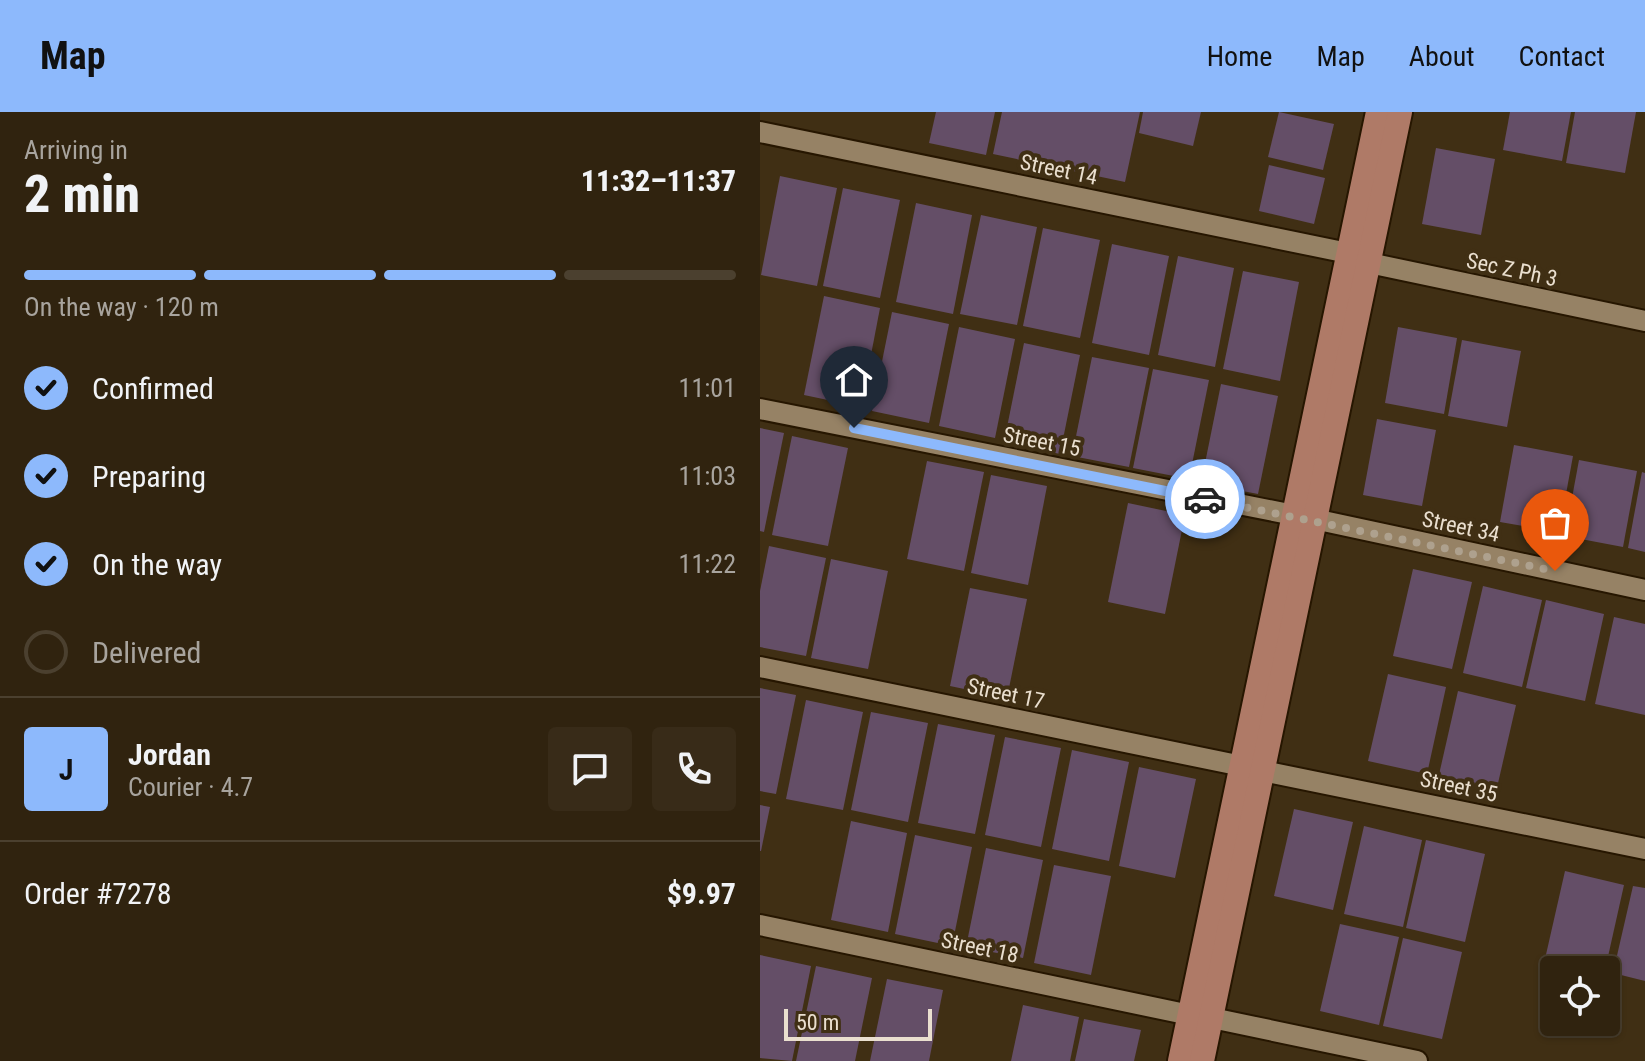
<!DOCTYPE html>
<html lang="en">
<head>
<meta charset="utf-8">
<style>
  body { margin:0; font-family:"Roboto Condensed",sans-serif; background:#382b18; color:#f1f3f6; height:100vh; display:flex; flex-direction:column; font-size:30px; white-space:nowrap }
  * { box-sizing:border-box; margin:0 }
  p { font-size:26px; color:#a8a49e }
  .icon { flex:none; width:44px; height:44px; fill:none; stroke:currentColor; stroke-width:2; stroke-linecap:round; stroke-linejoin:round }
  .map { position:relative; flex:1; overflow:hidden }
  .details { display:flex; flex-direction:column; background:#30230f; width:760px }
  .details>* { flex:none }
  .fabs { position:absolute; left:780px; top:844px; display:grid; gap:16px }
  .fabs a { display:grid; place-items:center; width:80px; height:80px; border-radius:8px; background:#30230f; box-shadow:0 2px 6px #0004,0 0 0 2px #4b402f; font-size:40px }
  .scale { position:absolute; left:24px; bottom:20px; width:148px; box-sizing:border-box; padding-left:8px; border:4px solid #eadfcf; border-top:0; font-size:22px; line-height:28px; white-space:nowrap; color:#eadfcf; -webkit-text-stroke:6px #402f14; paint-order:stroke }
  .pin { position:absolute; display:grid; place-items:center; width:68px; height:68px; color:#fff; margin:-82px -34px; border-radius:50% 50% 50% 0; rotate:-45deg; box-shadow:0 0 8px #0007 }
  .pin .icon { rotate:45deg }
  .courier { position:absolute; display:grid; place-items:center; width:80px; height:80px; margin:-40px; border:6px solid #8db9fc; border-radius:50%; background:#fff; color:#222; box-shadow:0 2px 10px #0007 }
  .headline em { font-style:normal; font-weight:800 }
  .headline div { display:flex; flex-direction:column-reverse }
  .headline { display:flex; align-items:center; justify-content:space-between; height:136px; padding:0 24px }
  h1 { font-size:52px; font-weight:800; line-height:60px }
  .bar { display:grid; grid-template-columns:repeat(4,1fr); gap:12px 8px; align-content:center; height:96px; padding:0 24px }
  .bar i { height:10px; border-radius:6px; background:#4b402f }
  .bar .active { background:#8db9fc }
  .bar p { grid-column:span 4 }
  .line { display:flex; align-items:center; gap:20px; padding:0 24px; border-top:2px solid #4b402f }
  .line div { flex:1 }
  .round { display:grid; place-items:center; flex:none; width:84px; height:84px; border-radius:8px; background:#382b18 }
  ol { padding:0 24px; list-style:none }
  li { display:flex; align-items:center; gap:24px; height:88px }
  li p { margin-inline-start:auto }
  li .icon { padding:8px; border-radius:50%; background:#8db9fc; color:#111; stroke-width:4 }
  li:last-child { color:#a8a49e }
  li i { width:44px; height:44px; border:4px solid #4b402f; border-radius:50% }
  header { display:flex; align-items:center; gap:48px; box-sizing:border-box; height:112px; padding:0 40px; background:#8db9fc; color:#111 }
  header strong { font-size:38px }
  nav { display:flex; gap:44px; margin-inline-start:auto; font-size:28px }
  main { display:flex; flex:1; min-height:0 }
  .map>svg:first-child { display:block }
  .building { fill:#644e67 }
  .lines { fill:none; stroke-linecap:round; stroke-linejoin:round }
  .street-casing { stroke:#261600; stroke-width:24 }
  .secondary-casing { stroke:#261600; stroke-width:28 }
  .street { stroke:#968265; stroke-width:20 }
  .secondary { stroke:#af7a67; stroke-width:24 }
  .done { stroke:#aea18e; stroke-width:8; stroke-dasharray:0 14.4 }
  .route { stroke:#8db9fc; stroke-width:10 }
  .labels { text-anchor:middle; stroke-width:8; stroke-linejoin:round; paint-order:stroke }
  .street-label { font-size:22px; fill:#eadfcf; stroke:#402f14 }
</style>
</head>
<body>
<header>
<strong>Map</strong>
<nav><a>Home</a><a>Map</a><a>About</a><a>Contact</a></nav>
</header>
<main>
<section class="details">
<div class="headline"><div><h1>2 min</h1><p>Arriving in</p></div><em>11:32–11:37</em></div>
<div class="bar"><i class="active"></i><i class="active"></i><i class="active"></i><i></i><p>On the way · 120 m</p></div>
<ol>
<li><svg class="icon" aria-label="check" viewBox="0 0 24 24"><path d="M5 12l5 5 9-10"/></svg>Confirmed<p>11:01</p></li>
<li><svg class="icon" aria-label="check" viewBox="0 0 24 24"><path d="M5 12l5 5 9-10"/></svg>Preparing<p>11:03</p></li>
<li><svg class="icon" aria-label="check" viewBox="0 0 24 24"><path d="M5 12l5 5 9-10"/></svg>On the way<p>11:22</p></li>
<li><i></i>Delivered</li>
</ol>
<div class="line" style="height:144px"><b class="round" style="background:#8db9fc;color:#111">J</b><div><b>Jordan</b><p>Courier · 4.7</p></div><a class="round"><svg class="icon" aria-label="chat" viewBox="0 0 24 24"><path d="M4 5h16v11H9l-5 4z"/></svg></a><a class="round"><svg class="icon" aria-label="phone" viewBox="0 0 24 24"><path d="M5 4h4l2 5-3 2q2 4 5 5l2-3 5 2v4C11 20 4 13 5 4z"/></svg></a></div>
<div class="line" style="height:104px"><div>Order #7278</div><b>$9.97</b></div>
</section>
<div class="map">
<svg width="885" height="949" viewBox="0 0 885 949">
  <rect width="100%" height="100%" fill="#402f14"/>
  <g class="building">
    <path d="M 176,0 L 235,0 L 226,43 L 169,31 Z"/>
    <path d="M 242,0 L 380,0 L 365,70 L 233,42 Z"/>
    <path d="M 383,0 L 441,0 L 433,34 L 379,21 Z"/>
    <path d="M 519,0 L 574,12 L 563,58 L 508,45 Z"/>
    <path d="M 750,0 L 811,0 L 802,49 L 743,38 Z"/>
    <path d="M 815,0 L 876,0 L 865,61 L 806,51 Z"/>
    <path d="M 676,36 L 735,47 L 721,123 L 662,112 Z"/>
    <path d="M 509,53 L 565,66 L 554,112 L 499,99 Z"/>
    <path d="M 20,64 L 77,76 L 57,174 L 1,163 Z"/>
    <path d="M 83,76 L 140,88 L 120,186 L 63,174 Z"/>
    <path d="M 156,91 L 212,103 L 193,202 L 136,190 Z"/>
    <path d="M 221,103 L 277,115 L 257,213 L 200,202 Z"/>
    <path d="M 283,116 L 340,128 L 320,226 L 263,214 Z"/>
    <path d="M 352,132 L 409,144 L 389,243 L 332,231 Z"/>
    <path d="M 418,144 L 474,156 L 455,255 L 398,243 Z"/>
    <path d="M 483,159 L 539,170 L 520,269 L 463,257 Z"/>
    <path d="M 64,184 L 120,196 L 101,295 L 44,283 Z"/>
    <path d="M 132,200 L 189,212 L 169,311 L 112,299 Z"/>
    <path d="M 199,215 L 255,227 L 235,326 L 179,314 Z"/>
    <path d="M 638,215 L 697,226 L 684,302 L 625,291 Z"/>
    <path d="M 702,228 L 761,239 L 747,315 L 688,304 Z"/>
    <path d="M 264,231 L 320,243 L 300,342 L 244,330 Z"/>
    <path d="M 332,245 L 389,256 L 369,355 L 312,344 Z"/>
    <path d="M 393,257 L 449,268 L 429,367 L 373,356 Z"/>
    <path d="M 461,272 L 518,284 L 498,382 L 441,371 Z"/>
    <path d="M 617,307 L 676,318 L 662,394 L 603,383 Z"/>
    <path d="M 0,316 L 24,321 L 4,420 L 0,419 Z"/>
    <path d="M 32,324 L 88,336 L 68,434 L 12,423 Z"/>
    <path d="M 754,333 L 813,344 L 799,420 L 740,410 Z"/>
    <path d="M 819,348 L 877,359 L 863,435 L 805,424 Z"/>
    <path d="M 167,349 L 224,360 L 204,459 L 147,447 Z"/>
    <path d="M 882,360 L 885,361 L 885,440 L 868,436 Z"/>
    <path d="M 231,363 L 287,374 L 268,473 L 211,461 Z"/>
    <path d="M 368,391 L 425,403 L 405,502 L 348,490 Z"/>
    <path d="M 9,434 L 66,446 L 46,544 L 0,535 L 0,479 Z"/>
    <path d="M 71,447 L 128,459 L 108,557 L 51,546 Z"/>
    <path d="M 653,457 L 712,470 L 692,557 L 633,544 Z"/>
    <path d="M 723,474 L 782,488 L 762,575 L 703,561 Z"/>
    <path d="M 210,476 L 267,487 L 247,586 L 190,574 Z"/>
    <path d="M 786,488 L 844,502 L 825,589 L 766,576 Z"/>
    <path d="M 854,505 L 885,512 L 885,603 L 835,592 Z"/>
    <path d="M 628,562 L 686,575 L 667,662 L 608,649 Z"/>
    <path d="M 0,576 L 36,583 L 16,682 L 0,679 Z"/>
    <path d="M 698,579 L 756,593 L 736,680 L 678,667 Z"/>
    <path d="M 46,588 L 103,600 L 83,698 L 26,687 Z"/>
    <path d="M 111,600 L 168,611 L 148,710 L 91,698 Z"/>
    <path d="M 178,612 L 235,623 L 215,722 L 158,711 Z"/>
    <path d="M 245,625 L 301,636 L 281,735 L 225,723 Z"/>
    <path d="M 312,638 L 369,650 L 349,749 L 292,737 Z"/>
    <path d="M 379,655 L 436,667 L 415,766 L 359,754 Z"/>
    <path d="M 0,693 L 10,695 L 1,739 L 0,739 Z"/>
    <path d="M 534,697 L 593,710 L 573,798 L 514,784 Z"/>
    <path d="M 91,709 L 147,721 L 128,820 L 71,808 Z"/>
    <path d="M 604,714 L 662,728 L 643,815 L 584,802 Z"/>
    <path d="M 155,723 L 212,735 L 192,834 L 135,822 Z"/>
    <path d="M 666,728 L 725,742 L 705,830 L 646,816 Z"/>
    <path d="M 226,736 L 283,748 L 263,846 L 206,835 Z"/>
    <path d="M 294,753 L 351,764 L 331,863 L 274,851 Z"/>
    <path d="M 805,759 L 864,773 L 845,858 L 785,847 Z"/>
    <path d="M 873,774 L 885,776 L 885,869 L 853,861 Z"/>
    <path d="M 580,812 L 639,825 L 619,913 L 560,899 Z"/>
    <path d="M 643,826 L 702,840 L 682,927 L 623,914 Z"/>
    <path d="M 0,843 L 51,854 L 32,949 L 0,946 Z"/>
    <path d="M 56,854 L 112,866 L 95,949 L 36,949 Z"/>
    <path d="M 127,867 L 183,878 L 169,949 L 110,949 Z"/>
    <path d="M 263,893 L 319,905 L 310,949 L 251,949 Z"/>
    <path d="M 324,907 L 381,918 L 374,949 L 315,949 Z"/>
  </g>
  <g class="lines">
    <defs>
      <g id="street">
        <path d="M 0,20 L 588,141"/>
        <path d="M 609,151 L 885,209"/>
        <path d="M 0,297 L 554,407 L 885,478"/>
        <path d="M 0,555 L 482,654"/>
        <path d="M 503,659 L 885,737"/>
        <path d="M 0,813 L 430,903"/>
        <path d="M 452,906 L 657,949"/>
      </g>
      <g id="secondary">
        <path d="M 420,949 L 618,0"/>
        <path d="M 442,949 L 640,0"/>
      </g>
    </defs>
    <use href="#street" class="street-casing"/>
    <use href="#secondary" class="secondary-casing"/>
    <use href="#street" class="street"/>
    <use href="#secondary" class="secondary"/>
  </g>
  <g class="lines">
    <path class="done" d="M 445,387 L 795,459"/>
    <path class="route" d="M 94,316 L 445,387"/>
  </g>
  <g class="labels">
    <g class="street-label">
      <text transform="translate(299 57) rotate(12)" y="8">Street 14</text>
      <text transform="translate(752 157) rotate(12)" y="8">Sec Z Ph 3</text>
      <text transform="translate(282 329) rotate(11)" y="8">Street 15</text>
      <text transform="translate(701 414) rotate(12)" y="8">Street 34</text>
      <text transform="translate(246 581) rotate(12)" y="8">Street 17</text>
      <text transform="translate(699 674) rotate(12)" y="8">Street 35</text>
      <text transform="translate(220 835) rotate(12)" y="8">Street 18</text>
    </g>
  </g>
</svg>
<div class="fabs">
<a><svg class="icon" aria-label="locate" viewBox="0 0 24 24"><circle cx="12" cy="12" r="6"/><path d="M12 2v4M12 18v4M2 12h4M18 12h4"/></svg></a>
</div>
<div class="scale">50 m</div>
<div class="pin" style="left:795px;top:459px;background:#ea580c"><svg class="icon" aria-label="bag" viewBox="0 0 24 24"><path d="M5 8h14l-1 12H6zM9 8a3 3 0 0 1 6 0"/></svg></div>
<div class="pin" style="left:94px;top:316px;background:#1f2937"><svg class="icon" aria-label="home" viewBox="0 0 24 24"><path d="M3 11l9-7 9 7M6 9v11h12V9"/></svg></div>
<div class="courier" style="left:445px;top:387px"><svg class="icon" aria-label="car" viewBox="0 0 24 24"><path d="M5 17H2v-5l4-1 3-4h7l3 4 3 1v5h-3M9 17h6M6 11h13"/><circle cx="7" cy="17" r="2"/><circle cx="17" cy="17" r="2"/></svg></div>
</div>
</main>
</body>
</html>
